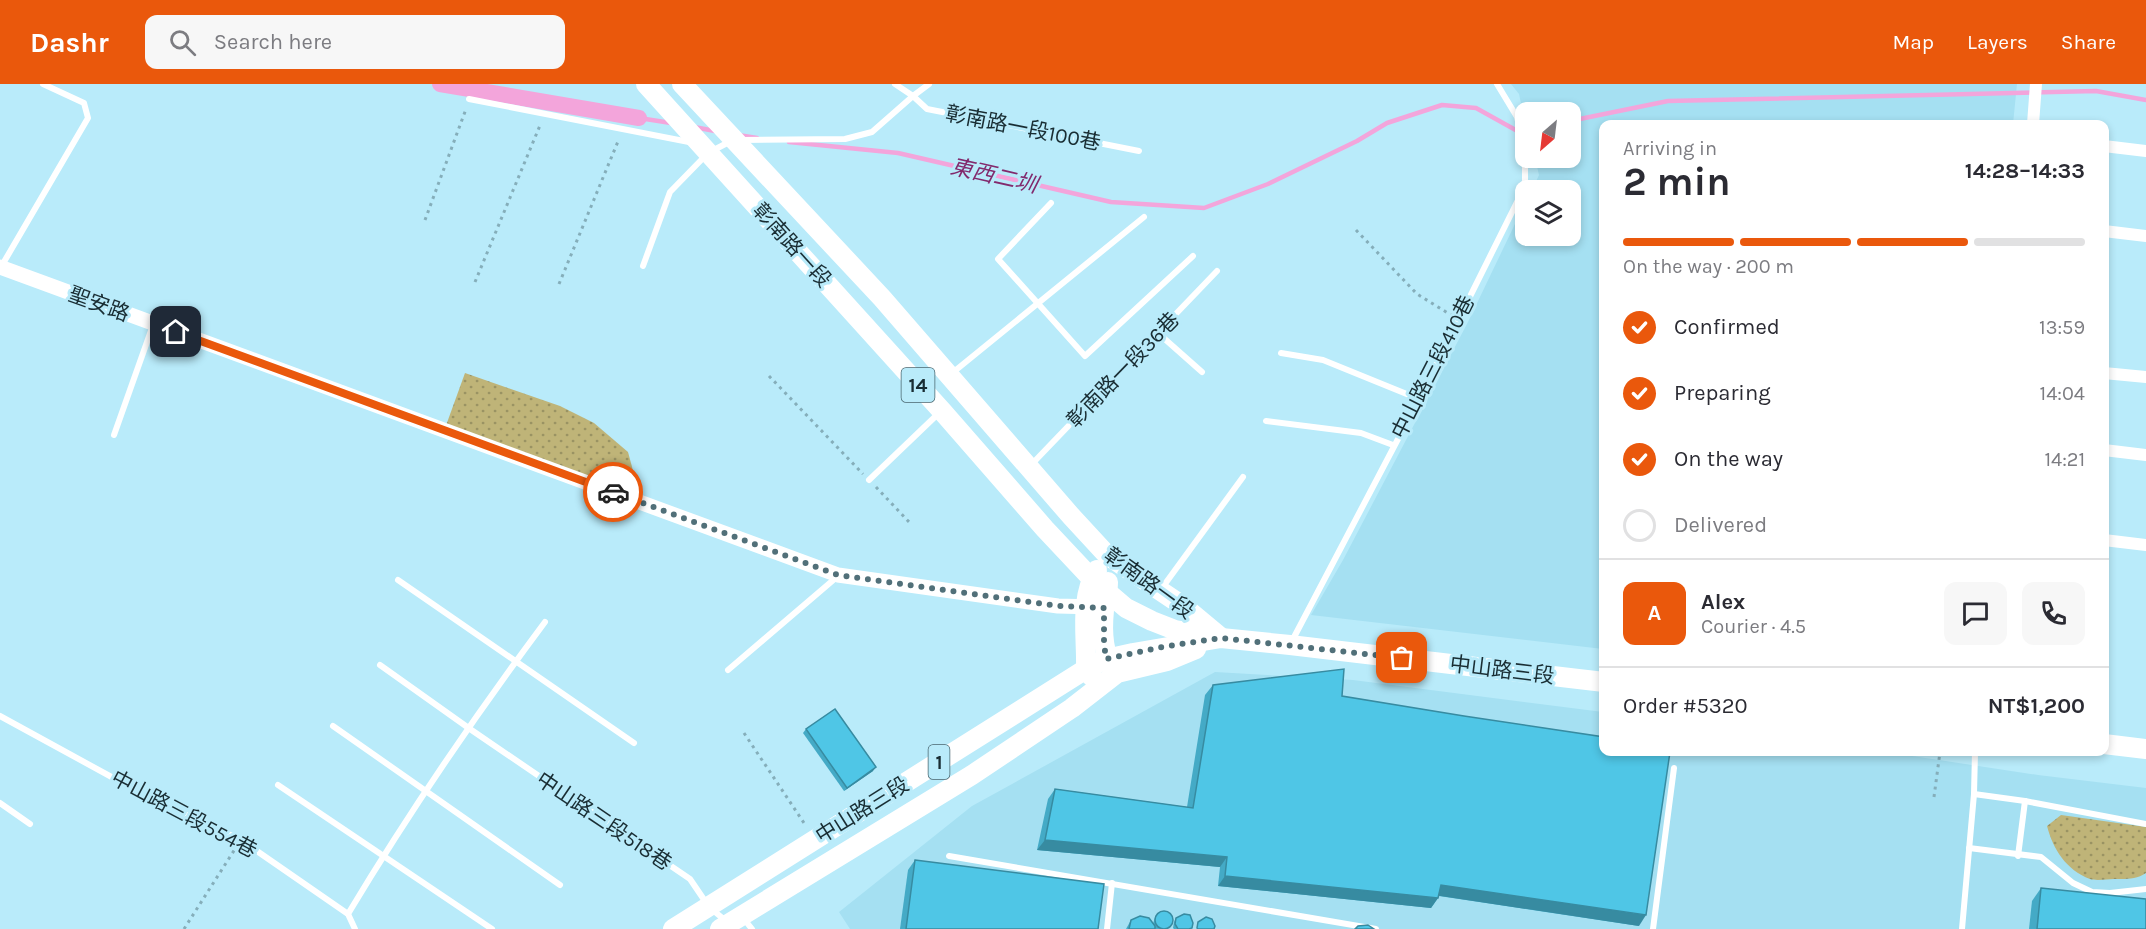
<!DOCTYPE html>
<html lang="en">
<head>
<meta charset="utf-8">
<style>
  body { margin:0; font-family:Karla,"Noto Sans TC",sans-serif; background:#f7f7f7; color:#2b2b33; height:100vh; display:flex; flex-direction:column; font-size:22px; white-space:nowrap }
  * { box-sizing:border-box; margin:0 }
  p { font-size:20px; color:#7c7c81 }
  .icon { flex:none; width:33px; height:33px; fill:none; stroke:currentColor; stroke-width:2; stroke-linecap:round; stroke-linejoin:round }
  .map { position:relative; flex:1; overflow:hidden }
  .details { position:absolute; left:1599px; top:36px; width:510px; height:636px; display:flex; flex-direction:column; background:#fff; border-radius:12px; box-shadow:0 3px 9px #0003 }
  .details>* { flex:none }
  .needle { width:39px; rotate:208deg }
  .buttons { position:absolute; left:1515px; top:18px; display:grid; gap:12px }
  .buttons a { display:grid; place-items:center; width:66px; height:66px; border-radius:12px; background:#fff; box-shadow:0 3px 9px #0003; font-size:30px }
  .pin { position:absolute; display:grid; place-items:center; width:51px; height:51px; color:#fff; margin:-26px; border-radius:12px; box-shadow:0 3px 9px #0006 }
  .courier { position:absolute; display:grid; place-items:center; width:60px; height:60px; margin:-30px; border:4px solid #ea580c; border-radius:50%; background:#fff; color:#222; box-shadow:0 2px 8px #0007 }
  .overview em { font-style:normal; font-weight:700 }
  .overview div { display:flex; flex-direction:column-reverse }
  .overview { display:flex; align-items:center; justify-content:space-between; height:102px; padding:0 24px }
  h1 { font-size:39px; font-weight:700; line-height:45px }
  .bar { display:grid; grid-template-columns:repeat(4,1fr); gap:9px 6px; align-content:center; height:72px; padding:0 24px }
  .bar i { height:8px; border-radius:4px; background:#e1e1e2 }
  .bar .active { background:#ea580c }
  .bar p { grid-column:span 4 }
  .line { display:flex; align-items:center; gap:15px; padding:0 24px; border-top:2px solid #e1e1e2 }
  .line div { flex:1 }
  .round { display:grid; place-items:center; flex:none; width:63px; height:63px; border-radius:12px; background:#f7f7f7 }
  ol { padding:0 24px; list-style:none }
  li { display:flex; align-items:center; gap:18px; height:66px }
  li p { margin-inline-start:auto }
  li .icon { padding:6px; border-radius:50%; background:#ea580c; color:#fff; stroke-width:4 }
  li:last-child { color:#7c7c81 }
  li i { width:33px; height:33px; border:3px solid #e1e1e2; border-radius:50% }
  header { display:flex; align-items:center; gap:36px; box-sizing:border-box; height:84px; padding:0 30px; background:#ea580c; color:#fff }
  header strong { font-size:28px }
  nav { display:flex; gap:33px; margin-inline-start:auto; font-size:21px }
  .search { width:420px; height:54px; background:#f7f7f7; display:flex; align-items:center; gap:15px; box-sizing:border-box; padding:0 21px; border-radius:12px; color:#7c7c81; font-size:22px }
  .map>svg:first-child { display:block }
  .built { fill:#a5e0f2 }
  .park { fill:url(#park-dots) }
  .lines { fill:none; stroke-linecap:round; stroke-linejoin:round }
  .stream { stroke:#f3a5db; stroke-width:4.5 }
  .canal { stroke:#f3a5db; stroke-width:16 }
  .path { stroke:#85aeba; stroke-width:3; stroke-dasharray:3 4.5; stroke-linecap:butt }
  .service { stroke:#fff; stroke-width:6 }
  .minor { stroke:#fff; stroke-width:12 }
  .tertiary { stroke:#fff; stroke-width:15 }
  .primary { stroke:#fff; stroke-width:20 }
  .wall { fill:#44aac6 }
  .shaded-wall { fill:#378ba1 }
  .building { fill:#4fc6e6; stroke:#378ba1; stroke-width:1.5 }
  .done { stroke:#517079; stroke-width:6; stroke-dasharray:0 10.8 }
  .route { stroke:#ea580c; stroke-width:8 }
  .labels { text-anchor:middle; stroke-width:6; stroke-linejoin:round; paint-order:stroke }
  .shield { fill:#b9ebfa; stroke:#49666f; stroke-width:1.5 }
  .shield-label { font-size:20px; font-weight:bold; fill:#192d33 }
  .street-label { font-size:21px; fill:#192d33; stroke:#b9ebfa }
  .water-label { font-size:22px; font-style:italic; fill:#822a6d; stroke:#b9ebfa }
</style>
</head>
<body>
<header>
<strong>Dashr</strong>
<div class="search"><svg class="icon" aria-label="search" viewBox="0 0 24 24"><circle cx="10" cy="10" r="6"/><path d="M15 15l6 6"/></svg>Search here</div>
<nav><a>Map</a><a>Layers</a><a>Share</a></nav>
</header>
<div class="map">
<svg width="2146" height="845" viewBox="0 0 2146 845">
  <defs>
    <pattern id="park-dots" width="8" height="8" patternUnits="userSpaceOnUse" patternTransform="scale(1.5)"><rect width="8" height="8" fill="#bfb478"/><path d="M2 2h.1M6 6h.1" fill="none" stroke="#9a9363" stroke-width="1.8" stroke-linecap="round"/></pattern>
  </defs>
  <rect width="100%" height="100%" fill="#b9ebfa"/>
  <g class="built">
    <path d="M 1511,0 L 2017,0 L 2013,40 L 1604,40 L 1603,565 L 1311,531 L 1343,476 L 1468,238 L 1525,119 L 1526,152 L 1570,152 L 1570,106 L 1532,106 L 1539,91 L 1535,74 L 1570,74 L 1570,28 L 1526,28 L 1525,38 L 1519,10 Z"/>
    <path d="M 1215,588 L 1353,596 L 1603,628 L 1604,668 L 1886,668 L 2038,691 L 2146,704 L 2146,845 L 850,845 L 839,828 L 972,722 Z"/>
  </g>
  <g class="park">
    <path d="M 465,289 L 560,322 L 594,339 L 628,368 L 635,394 L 632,415 L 444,347 Z"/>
    <path d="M 2061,731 L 2146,743 L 2146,789 C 2136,796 2125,795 2114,795 C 2107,795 2097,797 2090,795 C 2066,786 2053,765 2047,742 Z"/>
  </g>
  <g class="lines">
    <g class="stream">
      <path d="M 639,34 L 671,39"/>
      <path d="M 1570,37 L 1668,17 L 2096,7 L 2146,16"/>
      <path d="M 694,43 L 715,47"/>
      <path d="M 738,51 L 757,54"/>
      <path d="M 789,58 L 898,69 L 1111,118 L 1204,124 L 1268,100 L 1357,57 L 1387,39 L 1442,21 L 1476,24 L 1521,49 L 1526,48"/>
    </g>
    <path class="canal" d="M 440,0 L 639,34"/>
    <g class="path">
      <path d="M 425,136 L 466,25"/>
      <path d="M 1356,146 L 1417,210 L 1451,231"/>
      <path d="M 475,198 L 541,39"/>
      <path d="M 559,200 L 619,55"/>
      <path d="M 769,292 L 863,390"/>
      <path d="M 876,403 L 910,439"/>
      <path d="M 744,649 L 806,742"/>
      <path d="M 1934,713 L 1940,668"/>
      <path d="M 184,845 L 235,765"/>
    </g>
    <g class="service">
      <path d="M 895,0 L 913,12 L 927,25 L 1139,67"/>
      <path d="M 469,15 L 689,58"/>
      <path d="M 741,56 L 845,55 L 872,48 L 913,12 L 929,0"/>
      <path d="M 1051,119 L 998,175 L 1085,272 L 1193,172"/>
      <path d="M 643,182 L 670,108 L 708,69 L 731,57"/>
      <path d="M 1,183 L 88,34 L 84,19 L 43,0"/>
      <path d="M 1158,249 L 1202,288"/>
      <path d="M 1281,269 L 1323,276 L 1419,315"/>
      <path d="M 951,290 L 1144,133"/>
      <path d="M 1266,337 L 1361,349 L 1393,361"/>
      <path d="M 114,351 L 153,241"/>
      <path d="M 1031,381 L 1217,187"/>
      <path d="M 869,396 L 940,328"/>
      <path d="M 398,496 L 634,659"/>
      <path d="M 1162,504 L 1243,393"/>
      <path d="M 1292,557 L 1419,315 L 1525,102 L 1525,66 L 1517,33 L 1497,0"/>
      <path d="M 380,581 L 470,645 L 690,795 L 709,823 L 726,837"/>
      <path d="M 728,586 L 838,492"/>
      <path d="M 0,632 L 150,714 L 241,756 L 348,830 L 355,845"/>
      <path d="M 333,642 L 560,801"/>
      <path d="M 278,701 L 492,845"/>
      <path d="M 1974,710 L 2025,717 L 2146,740"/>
      <path d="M 0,719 L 30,740"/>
      <path d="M 1969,764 L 2041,773 L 2073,799 L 2092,808 L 2110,809 L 2146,805"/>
      <path d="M 949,772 L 1376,845"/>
      <path d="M 2018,772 L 2025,717"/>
      <path d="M 348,830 C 408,730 475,632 545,538"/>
      <path d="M 744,835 L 752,845"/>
      <path d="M 1107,845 L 1112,799"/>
      <path d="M 1653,845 L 1674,684"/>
      <path d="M 1962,845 L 1974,710 L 1975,668"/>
    </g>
    <g class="minor">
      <path d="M 2033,40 L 2036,0"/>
      <path d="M 2104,62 L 2146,67"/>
      <path d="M 2104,147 L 2146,152"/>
      <path d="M 2104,289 L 2146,293"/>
      <path d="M 2104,366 L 2146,371"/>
      <path d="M 2104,456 L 2146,461"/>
    </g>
    <path class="tertiary" d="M 0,183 L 838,491 L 1058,522 L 1095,523"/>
    <g class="primary">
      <path d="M 646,0 L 942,327 L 1045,445 L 1092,495 L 1126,524 L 1152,537 L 1175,546 L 1206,551"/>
      <path d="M 682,0 L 882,214 L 1071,432 L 1107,471 L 1183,522 L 1219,552"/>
      <path d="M 1108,498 C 1108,508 1105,516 1104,526 C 1102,546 1102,569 1114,585"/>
      <path d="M 1092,593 L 1086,585 C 1087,552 1079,515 1097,486"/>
      <path d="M 2104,660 L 2146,665"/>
      <path d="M 673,845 L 1086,585 L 1106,575 L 1133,569 L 1221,554 L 1290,561 L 1604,598"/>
      <path d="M 720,845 L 972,691 L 1072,624 L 1117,589 L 1167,577 L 1196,565"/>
    </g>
  </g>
  <g class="wall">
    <path d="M 1213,601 L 1342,612 L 1639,842 L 1439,812 L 1438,814 L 1431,824 L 1218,802 L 1220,783 L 1037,766 L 1048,715 L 1055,705 L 1187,723 L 1205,611 Z"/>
    <path d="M 806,645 L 873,687 L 844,707 L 803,649 Z"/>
    <path d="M 915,776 L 1098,845 L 900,845 L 908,786 Z"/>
    <path d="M 2041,804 L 2146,845 L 2029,845 L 2032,817 Z"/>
    <path d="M 1158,829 L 1170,842 L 1167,845 L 1126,845 L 1131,836 L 1153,840 L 1155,833 Z"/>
    <path d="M 1176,834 L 1191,845 L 1174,845 L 1173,844 L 1174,838 Z"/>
  </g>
  <g class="shaded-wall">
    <path d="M 876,683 L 873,687 L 844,707 L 847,704 Z"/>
    <path d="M 1045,756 L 1227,773 L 1220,783 L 1037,766 Z"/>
    <path d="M 1225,792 L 1438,814 L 1431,824 L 1218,802 Z"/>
    <path d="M 1441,801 L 1646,831 L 1639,842 L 1434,811 Z"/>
  </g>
  <g class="building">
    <path d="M 1344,585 L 1342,612 L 1464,632 L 1604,653 L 1604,668 L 1670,668 L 1646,831 L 1441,801 L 1438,814 L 1225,792 L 1227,773 L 1045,756 L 1055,705 L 1193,724 L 1213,601 Z"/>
    <path d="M 835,625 L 876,683 L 847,704 L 806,645 Z"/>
    <path d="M 915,776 L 1104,800 L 1098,845 L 906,845 Z"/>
    <path d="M 2041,804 L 2146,815 L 2146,845 L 2037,845 Z"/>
    <circle cx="1164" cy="836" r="9"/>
    <path d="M 1184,830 L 1190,831 L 1193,839 L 1192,844 L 1189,845 L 1178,845 L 1175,840 L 1176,834 Z"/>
    <path d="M 1140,832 L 1149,834 L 1155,842 L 1155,845 L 1129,845 L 1131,836 Z"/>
    <path d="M 1206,833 L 1212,835 L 1215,842 L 1214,845 L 1198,845 L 1197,844 L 1198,838 Z"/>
    <path d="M 1368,841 L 1374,845 L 1355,845 L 1358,842 Z"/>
  </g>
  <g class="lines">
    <path class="done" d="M 613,408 L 838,491 L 1058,522 L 1104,524 L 1104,559 L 1106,575 L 1162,563 L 1221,554 L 1402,574"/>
    <path class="route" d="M 176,248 L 613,408"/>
  </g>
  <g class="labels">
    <g class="shield">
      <rect x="901.5" y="284" width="33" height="34" rx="4.5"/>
      <rect x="928.5" y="661" width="21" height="34" rx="4.5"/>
    </g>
    <g class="shield-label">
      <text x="918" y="308">14</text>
      <text x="939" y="685">1</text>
    </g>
    <g class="street-label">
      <text transform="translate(1023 44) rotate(11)" y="7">彰南路一段100巷</text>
      <text transform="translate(792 161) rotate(48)" y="7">彰南路一段</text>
      <text transform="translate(99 220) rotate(20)" y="7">聖安路</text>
      <text transform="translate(1433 283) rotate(-63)" y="7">中山路三段410巷</text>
      <text transform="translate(1123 286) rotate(-46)" y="7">彰南路一段36巷</text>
      <text transform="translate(1149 499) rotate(36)" y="7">彰南路一段</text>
      <text transform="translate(1502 586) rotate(7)" y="7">中山路三段</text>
      <text transform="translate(862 726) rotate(-32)" y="7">中山路三段</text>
      <text transform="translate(184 730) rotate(28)" y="7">中山路三段554巷</text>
      <text transform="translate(604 737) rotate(34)" y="7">中山路三段518巷</text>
    </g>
    <g class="water-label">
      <text transform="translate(994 91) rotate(13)" y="8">東西二圳</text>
    </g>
  </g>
</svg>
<div class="buttons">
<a><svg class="needle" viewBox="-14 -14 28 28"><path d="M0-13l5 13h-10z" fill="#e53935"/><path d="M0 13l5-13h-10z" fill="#7c7c81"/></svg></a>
<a><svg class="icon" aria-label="layers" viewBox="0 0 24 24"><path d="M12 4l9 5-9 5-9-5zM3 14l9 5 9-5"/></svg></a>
</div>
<div class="pin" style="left:1402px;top:574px;background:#ea580c"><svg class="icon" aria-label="bag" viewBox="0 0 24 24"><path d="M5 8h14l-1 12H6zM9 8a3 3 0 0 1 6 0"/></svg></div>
<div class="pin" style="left:176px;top:248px;background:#1f2937"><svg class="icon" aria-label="home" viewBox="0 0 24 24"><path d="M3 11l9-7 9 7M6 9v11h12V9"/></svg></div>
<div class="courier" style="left:613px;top:408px"><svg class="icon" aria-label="car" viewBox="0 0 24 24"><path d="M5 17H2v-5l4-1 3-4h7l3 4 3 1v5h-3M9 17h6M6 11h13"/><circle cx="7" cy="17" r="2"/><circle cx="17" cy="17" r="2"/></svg></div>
<section class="details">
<div class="overview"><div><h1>2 min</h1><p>Arriving in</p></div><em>14:28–14:33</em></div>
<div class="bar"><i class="active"></i><i class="active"></i><i class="active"></i><i></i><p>On the way · 200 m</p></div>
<ol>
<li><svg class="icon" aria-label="check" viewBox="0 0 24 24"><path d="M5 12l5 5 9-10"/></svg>Confirmed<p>13:59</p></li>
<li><svg class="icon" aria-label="check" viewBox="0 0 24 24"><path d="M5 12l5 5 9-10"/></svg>Preparing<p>14:04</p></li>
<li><svg class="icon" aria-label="check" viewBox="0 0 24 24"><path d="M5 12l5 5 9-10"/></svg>On the way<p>14:21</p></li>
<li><i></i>Delivered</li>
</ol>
<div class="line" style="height:108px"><b class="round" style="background:#ea580c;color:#fff">A</b><div><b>Alex</b><p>Courier · 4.5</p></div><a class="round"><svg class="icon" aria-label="chat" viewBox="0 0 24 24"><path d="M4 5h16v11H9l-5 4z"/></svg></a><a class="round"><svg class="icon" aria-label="phone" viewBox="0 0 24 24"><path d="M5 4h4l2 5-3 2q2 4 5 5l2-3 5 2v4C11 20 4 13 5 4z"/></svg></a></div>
<div class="line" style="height:78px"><div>Order #5320</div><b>NT$1,200</b></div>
</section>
</div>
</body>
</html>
